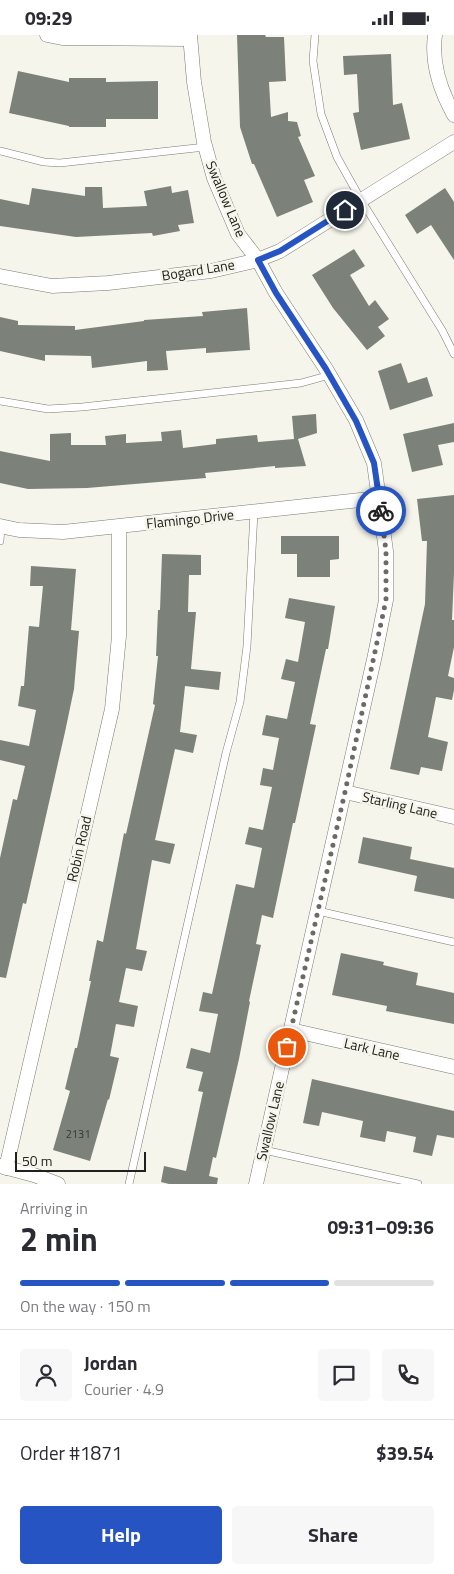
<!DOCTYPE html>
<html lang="en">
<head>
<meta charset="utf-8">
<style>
  body { margin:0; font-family:"Titillium Web",sans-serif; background:#f7f7f7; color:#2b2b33; height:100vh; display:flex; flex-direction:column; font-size:19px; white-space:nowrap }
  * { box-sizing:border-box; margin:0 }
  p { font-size:16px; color:#7c7c81 }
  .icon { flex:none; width:28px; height:28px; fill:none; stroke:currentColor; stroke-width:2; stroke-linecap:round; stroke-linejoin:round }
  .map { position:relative; height:1149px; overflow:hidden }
  .drawer { display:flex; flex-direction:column; background:#fff; flex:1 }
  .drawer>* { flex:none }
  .scale { position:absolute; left:15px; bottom:12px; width:131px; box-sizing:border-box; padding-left:5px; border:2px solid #20201c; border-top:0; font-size:14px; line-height:18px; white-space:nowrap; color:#20201c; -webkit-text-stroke:4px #f6f5eb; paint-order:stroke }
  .pin { position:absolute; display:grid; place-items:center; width:42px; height:42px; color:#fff; margin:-21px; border:2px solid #fff; border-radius:50%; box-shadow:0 1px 5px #0007 }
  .courier { position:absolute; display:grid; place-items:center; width:50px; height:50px; margin:-25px; border:4px solid #2754c3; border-radius:50%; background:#fff; color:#222; box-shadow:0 1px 6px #0007 }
  .head em { font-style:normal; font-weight:700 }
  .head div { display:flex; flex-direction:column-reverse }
  .head { display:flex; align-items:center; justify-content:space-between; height:85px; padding:0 20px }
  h1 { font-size:32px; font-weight:700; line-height:38px }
  .bar { display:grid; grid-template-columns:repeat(4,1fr); gap:8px 5px; align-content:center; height:60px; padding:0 20px }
  .bar i { height:6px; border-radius:4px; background:#e1e1e2 }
  .bar .active { background:#2754c3 }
  .bar p { grid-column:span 4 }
  .line { display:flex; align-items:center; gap:12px; padding:0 20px; border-top:1px solid #e1e1e2 }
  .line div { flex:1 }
  .round { display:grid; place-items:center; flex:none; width:52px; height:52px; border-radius:5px; background:#f7f7f7 }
  .primary-button { display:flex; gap:10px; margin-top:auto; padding:10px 20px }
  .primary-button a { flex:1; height:58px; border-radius:5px; background:#2754c3; color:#fff; font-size:20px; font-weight:700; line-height:58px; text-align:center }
  .primary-button a+a { background:#f7f7f7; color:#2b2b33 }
  .status { display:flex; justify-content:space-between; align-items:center; height:35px; padding:0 25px; background:#fff; direction:ltr }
  .status svg { height:14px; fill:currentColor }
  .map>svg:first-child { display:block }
  .building { fill:#7c8279 }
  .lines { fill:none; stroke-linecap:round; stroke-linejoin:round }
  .service-casing { stroke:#7b7a71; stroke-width:8 }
  .minor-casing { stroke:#7b7a71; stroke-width:15 }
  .service { stroke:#fff; stroke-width:7 }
  .minor { stroke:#fff; stroke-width:14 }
  .done { stroke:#6b6b64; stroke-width:5; stroke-dasharray:0 9 }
  .route { stroke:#2754c3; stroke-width:6 }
  .labels { text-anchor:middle; stroke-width:5; stroke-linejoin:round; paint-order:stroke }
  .number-label { font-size:11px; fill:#373833 }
  .street-label { font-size:14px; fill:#20201c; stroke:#f6f5eb }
</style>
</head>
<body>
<div class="status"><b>09:29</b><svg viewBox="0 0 49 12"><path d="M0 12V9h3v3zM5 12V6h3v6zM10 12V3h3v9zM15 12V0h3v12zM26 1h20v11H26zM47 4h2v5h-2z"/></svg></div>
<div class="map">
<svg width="454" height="1149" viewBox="0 0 454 1149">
  <rect width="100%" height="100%" fill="#f6f5eb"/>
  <g class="building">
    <path d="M 237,0 L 265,0 L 266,2 L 284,2 L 286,46 L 269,47 L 271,82 L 288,77 L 288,86 L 297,87 L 301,101 L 298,102 L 315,141 L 304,145 L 313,167 L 277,182 L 254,129 L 252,129 L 240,92 Z"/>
    <path d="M 391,19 L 393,70 L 402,68 L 410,104 L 361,115 L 353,78 L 359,77 L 357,39 L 344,40 L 343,21 Z"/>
    <path d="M 18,36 L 69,47 L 69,43 L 106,43 L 106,47 L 158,46 L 158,84 L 106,84 L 106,92 L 69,92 L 69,91 L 9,78 Z"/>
    <path d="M 171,151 L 172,158 L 188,155 L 194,188 L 178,190 L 180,196 L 153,201 L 152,198 L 76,202 L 0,191 L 0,164 L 29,170 L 32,153 L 85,161 L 85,152 L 102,152 L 103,173 L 147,171 L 144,156 Z"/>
    <path d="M 445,153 L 454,167 L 454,225 L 431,190 L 417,199 L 405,180 Z"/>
    <path d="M 354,214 L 365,231 L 350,240 L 369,271 L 375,265 L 389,284 L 378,292 L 385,301 L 367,315 L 333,273 L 312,240 Z"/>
    <path d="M 247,273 L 250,315 L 206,318 L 206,313 L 166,316 L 168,335 L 147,336 L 147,326 L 92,333 L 91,321 L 45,320 L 45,326 L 0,316 L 0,282 L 18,286 L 18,290 L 75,291 L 75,295 L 144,286 L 144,285 L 203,281 L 202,277 Z"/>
    <path d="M 401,328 L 408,348 L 427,342 L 433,361 L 390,375 L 378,336 Z"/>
    <path d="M 316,379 L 317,398 L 298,404 L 306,431 L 275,433 L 275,431 L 205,438 L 206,443 L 87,453 L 28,454 L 0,448 L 0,416 L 50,426 L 50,399 L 71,398 L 71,410 L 106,410 L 105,401 L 126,399 L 126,408 L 162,406 L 161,397 L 181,395 L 183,413 L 216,409 L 216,404 L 257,400 L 258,407 L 294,404 L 292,381 Z"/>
    <path d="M 454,388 L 454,407 L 438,410 L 443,430 L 412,437 L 403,399 Z"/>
    <path d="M 454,460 L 454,538 L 452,585 L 454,585 L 454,612 L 448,641 L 454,643 L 454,655 L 452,665 L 436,662 L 428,702 L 448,707 L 442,736 L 421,732 L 419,740 L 390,734 L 425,569 L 427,506 L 422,506 L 417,464 Z"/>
    <path d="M 281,501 L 339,501 L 339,524 L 330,525 L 330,542 L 297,542 L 297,519 L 281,519 Z"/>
    <path d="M 162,519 L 201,520 L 201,540 L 189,540 L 188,577 L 196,577 L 191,634 L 221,637 L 219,655 L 185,651 L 180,697 L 197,700 L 193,718 L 175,714 L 155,805 L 175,809 L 170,829 L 152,825 L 136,914 L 147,916 L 142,936 L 126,933 L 119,967 L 138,971 L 134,992 L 116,989 L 110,1021 L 119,1023 L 109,1065 L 108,1064 L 90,1126 L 53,1115 L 70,1056 L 65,1054 L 75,1013 L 77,1013 L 91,946 L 89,946 L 97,905 L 103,907 L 124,798 L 126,799 L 155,670 L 153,669 L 158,621 L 156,621 L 158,575 L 160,575 Z"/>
    <path d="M 31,531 L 76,534 L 71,595 L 79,596 L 74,654 L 65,697 L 26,869 L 23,868 L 6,943 L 0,942 L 0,823 L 13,764 L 17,765 L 25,731 L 0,725 L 0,705 L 29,711 L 36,675 L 18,671 L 21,651 L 24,651 L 29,591 L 39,592 L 43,551 L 30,551 Z"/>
    <path d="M 289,563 L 335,571 L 328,614 L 326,614 L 310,689 L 316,690 L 295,788 L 293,788 L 273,883 L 262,880 L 256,909 L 261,910 L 249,966 L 250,967 L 239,1024 L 216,1123 L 213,1122 L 209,1141 L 218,1143 L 217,1149 L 169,1149 L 161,1147 L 164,1131 L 186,1136 L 203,1057 L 198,1056 L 203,1037 L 186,1033 L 191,1013 L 210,1018 L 218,979 L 199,976 L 203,957 L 212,959 L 236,849 L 254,853 L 262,813 L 245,809 L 249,792 L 263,795 L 272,752 L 260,750 L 263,733 L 273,735 L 279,703 L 262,700 L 266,680 L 287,684 L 295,647 L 281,644 L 286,624 L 298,627 L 305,587 L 285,583 Z"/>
    <path d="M 363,802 L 412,812 L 410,824 L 454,833 L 454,864 L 414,856 L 417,841 L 358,828 Z"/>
    <path d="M 341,918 L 384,927 L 383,930 L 418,938 L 416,950 L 454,958 L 454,989 L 386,976 L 387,971 L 332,960 Z"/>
    <path d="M 312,1044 L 454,1076 L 454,1103 L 437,1100 L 432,1121 L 413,1117 L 416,1102 L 387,1096 L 385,1107 L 360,1102 L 363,1086 L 322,1077 L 319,1091 L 303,1088 Z"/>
  </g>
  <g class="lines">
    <defs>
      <g id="service">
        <path d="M 315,0 L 313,26 L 321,79 L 337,122 L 361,165 L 442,295 L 454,319"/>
        <path d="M 0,116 L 44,127 L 60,128 L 205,112"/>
        <path d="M 0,366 L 48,374 L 82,372 L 301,348 L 330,340"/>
        <path d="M 0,506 L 1,491"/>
        <path d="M 318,876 L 454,907"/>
        <path d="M 264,1115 L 418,1149"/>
        <path d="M 129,1149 L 226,718 L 240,667 L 247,611 L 254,477"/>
      </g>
      <g id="minor">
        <path d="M 47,0 L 62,3 L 190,4"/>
        <path d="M 190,0 L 194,47 L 204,107 L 214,143 L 238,199 L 258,225 L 276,258 L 326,334 L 356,385 L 374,428 L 386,516 L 386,565 L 375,620 L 256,1149"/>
        <path d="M 435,0 C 431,29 440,55 454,80"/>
        <path d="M 0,241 L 52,251 L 108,248 L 211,236 L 258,225 L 280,216 L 454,107"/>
        <path d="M 0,491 L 19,495 L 63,497 L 379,463"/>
        <path d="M 345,757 L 454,782"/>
        <path d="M 291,995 L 454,1032"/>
        <path d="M 0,1131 L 34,1140 L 58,1149"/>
        <path d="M 6,1133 L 112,674 L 119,601 L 119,492"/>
      </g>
    </defs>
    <use href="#service" class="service-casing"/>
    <use href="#minor" class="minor-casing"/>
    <use href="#service" class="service"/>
    <use href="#minor" class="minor"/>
  </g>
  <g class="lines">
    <path class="done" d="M 287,1012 L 345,757 L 386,565 L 386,516 L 381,476"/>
    <path class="route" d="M 345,175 L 280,216 L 258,225 L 276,258 L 326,334 L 356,386 L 374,428 L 381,476"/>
  </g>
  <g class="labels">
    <g class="number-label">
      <text x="78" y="1103">2131</text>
    </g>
    <g class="street-label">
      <text transform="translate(226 164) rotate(67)" y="5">Swallow Lane</text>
      <text transform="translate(198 235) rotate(-9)" y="5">Bogard Lane</text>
      <text transform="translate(190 484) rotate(-6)" y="5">Flamingo Drive</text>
      <text transform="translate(400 770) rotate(13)" y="5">Starling Lane</text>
      <text transform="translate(79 814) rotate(-77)" y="5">Robin Road</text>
      <text transform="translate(372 1014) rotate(13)" y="5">Lark Lane</text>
      <text transform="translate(270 1086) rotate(-77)" y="5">Swallow Lane</text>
    </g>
  </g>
</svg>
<div class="scale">50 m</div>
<div class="pin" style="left:287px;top:1012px;background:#ea580c"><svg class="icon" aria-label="bag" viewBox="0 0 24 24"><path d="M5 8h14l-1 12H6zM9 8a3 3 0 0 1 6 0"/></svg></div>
<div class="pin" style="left:345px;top:175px;background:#1f2937"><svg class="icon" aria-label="home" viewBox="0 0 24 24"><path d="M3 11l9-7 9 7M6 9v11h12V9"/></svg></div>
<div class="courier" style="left:381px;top:476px"><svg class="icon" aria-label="bike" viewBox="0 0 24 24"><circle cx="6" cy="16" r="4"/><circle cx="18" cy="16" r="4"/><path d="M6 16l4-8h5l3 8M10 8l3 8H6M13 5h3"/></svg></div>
</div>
<section class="drawer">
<div class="head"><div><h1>2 min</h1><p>Arriving in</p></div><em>09:31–09:36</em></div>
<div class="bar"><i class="active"></i><i class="active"></i><i class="active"></i><i></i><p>On the way · 150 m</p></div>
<div class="line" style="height:90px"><a class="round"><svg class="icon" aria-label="person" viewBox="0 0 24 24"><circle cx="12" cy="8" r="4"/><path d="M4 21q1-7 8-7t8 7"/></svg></a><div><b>Jordan</b><p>Courier · 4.9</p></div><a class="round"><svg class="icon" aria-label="chat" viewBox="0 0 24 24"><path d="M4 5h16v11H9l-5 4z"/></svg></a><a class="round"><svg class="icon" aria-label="phone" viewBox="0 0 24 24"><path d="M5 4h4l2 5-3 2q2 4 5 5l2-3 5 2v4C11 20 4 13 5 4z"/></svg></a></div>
<div class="line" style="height:65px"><div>Order #1871</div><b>$39.54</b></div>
<div class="primary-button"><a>Help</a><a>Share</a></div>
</section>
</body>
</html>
